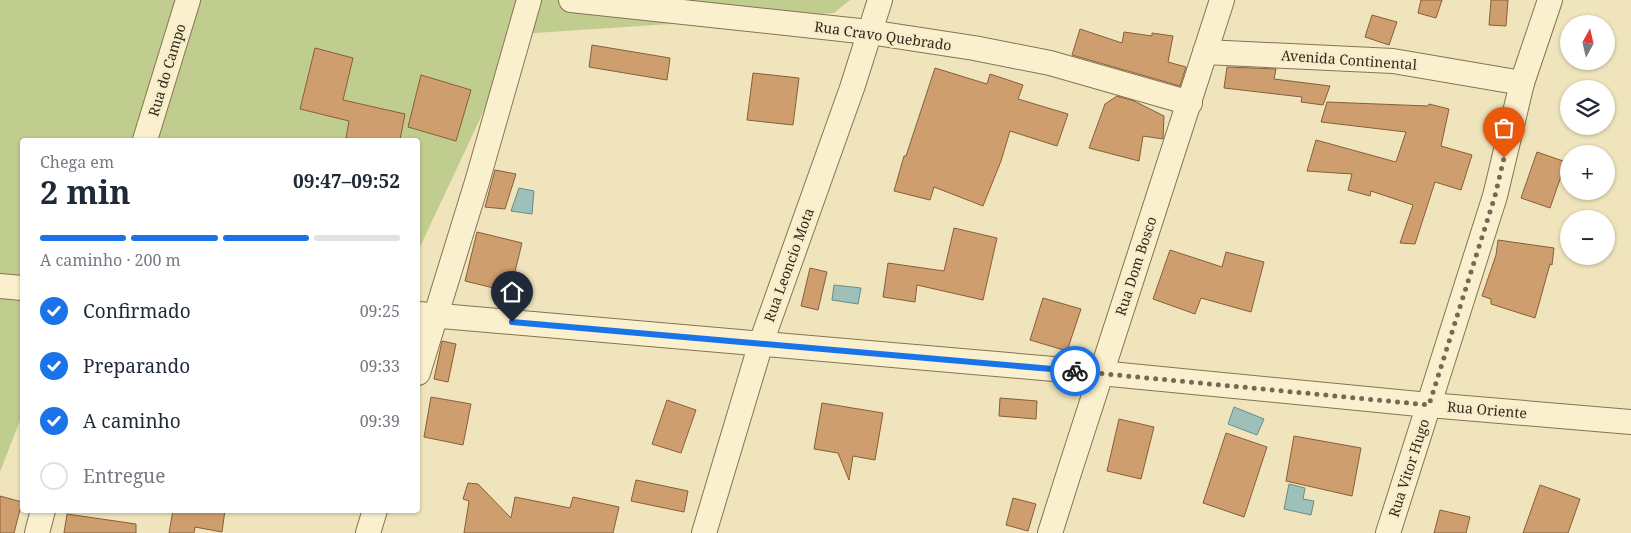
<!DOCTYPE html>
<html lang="pt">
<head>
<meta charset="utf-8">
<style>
  body { margin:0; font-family:"Noto Serif",serif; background:#f6f6f7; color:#1f2937; height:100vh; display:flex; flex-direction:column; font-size:19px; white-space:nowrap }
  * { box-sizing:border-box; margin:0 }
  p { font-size:16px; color:#747a83 }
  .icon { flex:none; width:28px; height:28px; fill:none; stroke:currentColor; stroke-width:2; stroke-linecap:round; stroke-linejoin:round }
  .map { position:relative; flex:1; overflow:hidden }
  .details { position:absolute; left:20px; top:138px; width:400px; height:375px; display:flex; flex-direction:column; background:#fff; border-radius:5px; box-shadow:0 1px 4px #0004 }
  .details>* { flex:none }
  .needle { width:32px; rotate:8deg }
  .controls { position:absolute; left:1560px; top:15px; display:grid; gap:10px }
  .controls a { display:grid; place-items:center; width:55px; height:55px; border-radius:50%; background:#fff; box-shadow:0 1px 4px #0004; font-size:25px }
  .pin { position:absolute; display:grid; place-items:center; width:42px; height:42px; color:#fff; margin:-51px -21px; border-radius:50% 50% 50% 0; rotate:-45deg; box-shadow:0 0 5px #0007 }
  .pin .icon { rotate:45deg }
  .courier { position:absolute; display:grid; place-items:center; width:50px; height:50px; margin:-25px; border:4px solid #1a73e8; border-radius:50%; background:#fff; color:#222; box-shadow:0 1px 6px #0007 }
  .summary em { font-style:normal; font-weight:700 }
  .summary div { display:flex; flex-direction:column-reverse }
  .summary { display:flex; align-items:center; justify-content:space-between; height:85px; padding:0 20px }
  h1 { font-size:32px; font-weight:700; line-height:38px }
  .bar { display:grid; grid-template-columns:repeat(4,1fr); gap:8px 5px; align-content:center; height:60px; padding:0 20px }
  .bar i { height:6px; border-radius:4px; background:#e0e1e3 }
  .bar .on { background:#1a73e8 }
  .bar p { grid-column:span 4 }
  ol { padding:0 20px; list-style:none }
  li { display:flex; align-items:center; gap:15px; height:55px }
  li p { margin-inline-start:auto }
  li .icon { padding:5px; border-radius:50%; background:#1a73e8; color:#fff; stroke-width:4 }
  li:last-child { color:#747a83 }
  li i { width:28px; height:28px; border:2px solid #e0e1e3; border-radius:50% }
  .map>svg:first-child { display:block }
  .green { fill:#c1cd8f }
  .water { fill:#9fc0b9; stroke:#678d87 }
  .building { fill:#cf9e6f; stroke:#875e39 }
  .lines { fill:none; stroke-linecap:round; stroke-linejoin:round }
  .minor-casing { stroke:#877354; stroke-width:26 }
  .minor { stroke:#faf0ce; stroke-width:24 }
  .done { stroke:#766a52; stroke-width:5; stroke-dasharray:0 9 }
  .route { stroke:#1a73e8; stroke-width:6 }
  .labels { text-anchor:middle; stroke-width:5; stroke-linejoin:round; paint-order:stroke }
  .street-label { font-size:14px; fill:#35291a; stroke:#f6edcb }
</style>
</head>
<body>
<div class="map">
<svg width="1631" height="533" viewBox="0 0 1631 533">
  <rect width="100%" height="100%" fill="#efe4bb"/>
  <path class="green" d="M 0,0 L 850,0 L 834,13 L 520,34 L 418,251 L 418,140 L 22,140 L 22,415 L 0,472 Z"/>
  <g class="water">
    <path d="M 519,188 L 534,191 L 532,214 L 511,211 Z"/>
    <path d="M 834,285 L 861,288 L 858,304 L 832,300 Z"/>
    <path d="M 1234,407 L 1264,419 L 1257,435 L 1228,424 Z"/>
    <path d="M 1289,484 L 1305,488 L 1303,499 L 1314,501 L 1311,515 L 1284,509 Z"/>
  </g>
  <g class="building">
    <path d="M 1421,0 L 1442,0 L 1436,18 L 1418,13 Z"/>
    <path d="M 1491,0 L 1508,0 L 1506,26 L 1489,25 Z"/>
    <path d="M 1372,15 L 1397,22 L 1389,45 L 1365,37 Z"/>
    <path d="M 1080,29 L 1122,43 L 1124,32 L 1152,36 L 1152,33 L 1173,36 L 1168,62 L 1186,67 L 1180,86 L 1072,55 Z"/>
    <path d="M 592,45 L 670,58 L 667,80 L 589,67 Z"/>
    <path d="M 315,48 L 353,58 L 343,100 L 405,114 L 400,140 L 356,140 L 346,138 L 349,121 L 300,109 Z"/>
    <path d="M 1227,67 L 1276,69 L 1274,79 L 1330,86 L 1323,105 L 1301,102 L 1302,97 L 1224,88 Z"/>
    <path d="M 935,68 L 987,84 L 990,74 L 1023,85 L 1018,99 L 1068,114 L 1057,146 L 1010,131 L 1001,161 L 983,206 L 934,187 L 930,200 L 894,191 L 904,156 L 906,156 Z"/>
    <path d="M 753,73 L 799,78 L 793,125 L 747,120 Z"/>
    <path d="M 421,75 L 471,90 L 456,141 L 408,127 Z"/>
    <path d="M 1117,96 L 1134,101 L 1164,116 L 1163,139 L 1143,136 L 1139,161 L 1089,148 L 1105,104 Z"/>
    <path d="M 1327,102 L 1428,106 L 1429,104 L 1449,109 L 1441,146 L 1472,155 L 1461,190 L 1435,182 L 1415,244 L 1400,243 L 1413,205 L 1371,191 L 1370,196 L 1348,190 L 1352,174 L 1307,171 L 1316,140 L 1396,162 L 1406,132 L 1321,122 Z"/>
    <path d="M 1537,152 L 1566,162 L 1550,208 L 1521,198 Z"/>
    <path d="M 495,170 L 516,174 L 505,209 L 485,207 Z"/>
    <path d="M 954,228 L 997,238 L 983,300 L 917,285 L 915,302 L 883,297 L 888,263 L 944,271 Z"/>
    <path d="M 477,232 L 522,243 L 510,292 L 465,281 Z"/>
    <path d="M 1498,240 L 1554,248 L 1552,265 L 1550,264 L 1535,318 L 1491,304 L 1491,299 L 1482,296 L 1496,255 Z"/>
    <path d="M 1170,250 L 1222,267 L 1226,252 L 1264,262 L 1251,312 L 1201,298 L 1195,314 L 1153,299 Z"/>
    <path d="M 810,268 L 827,272 L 818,310 L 801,306 Z"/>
    <path d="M 1043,298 L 1081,309 L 1067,351 L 1030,340 Z"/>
    <path d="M 442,341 L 456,344 L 448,382 L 434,379 Z"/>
    <path d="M 431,397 L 471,404 L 463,445 L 424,437 Z"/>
    <path d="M 1000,398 L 1037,401 L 1036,419 L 999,416 Z"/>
    <path d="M 667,400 L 696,410 L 681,453 L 652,444 Z"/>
    <path d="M 822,403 L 883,413 L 875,460 L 853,456 L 849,480 L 838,453 L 814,449 Z"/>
    <path d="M 1119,419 L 1154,427 L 1141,479 L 1107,471 Z"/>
    <path d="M 1226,433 L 1267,447 L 1244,517 L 1203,503 Z"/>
    <path d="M 1294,436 L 1361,448 L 1352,496 L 1286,481 Z"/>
    <path d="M 636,480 L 688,491 L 684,512 L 631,501 Z"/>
    <path d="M 468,483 L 478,484 L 511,518 L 515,497 L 570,508 L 573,497 L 619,507 L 613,533 L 464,533 L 469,501 L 463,499 Z"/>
    <path d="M 1540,485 L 1580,499 L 1568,533 L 1523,533 Z"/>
    <path d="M 0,496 L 22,502 L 14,533 L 0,533 Z"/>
    <path d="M 1013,498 L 1036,504 L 1028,531 L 1006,525 Z"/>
    <path d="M 173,510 L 225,510 L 222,532 L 195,527 L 194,533 L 169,533 Z"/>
    <path d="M 1440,510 L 1470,517 L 1466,533 L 1434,533 Z"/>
    <path d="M 67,514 L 136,524 L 136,533 L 64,533 Z"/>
  </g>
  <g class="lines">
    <defs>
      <g id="minor">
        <path d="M 571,0 L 869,32 L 974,48 L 1050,63 L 1190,103"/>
        <path d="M 1205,52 L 1393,61 L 1522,83"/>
        <path d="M 145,140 L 188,0"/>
        <path d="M 0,286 L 22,288"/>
        <path d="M 418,314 L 1100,373 L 1429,405 L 1631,422"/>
        <path d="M 418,373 L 477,182 L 529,0"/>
        <path d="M 37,533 L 43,510"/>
        <path d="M 368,533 L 375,510"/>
        <path d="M 704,533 L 761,343 L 852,88 L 880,0"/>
        <path d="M 1050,533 C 1106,355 1165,178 1222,0"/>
        <path d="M 1388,533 L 1495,196 L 1522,83 L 1550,0"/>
      </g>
    </defs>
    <use href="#minor" class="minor-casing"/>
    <use href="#minor" class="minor"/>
  </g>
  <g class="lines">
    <path class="done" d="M 1075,371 L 1429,405 L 1495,196 L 1504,158"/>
    <path class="route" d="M 512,322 L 1075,371"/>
  </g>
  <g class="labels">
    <g class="street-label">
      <text transform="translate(883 36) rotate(8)" y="5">Rua Cravo Quebrado</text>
      <text transform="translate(1349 60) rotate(4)" y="5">Avenida Continental</text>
      <text transform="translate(167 70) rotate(-73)" y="5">Rua do Campo</text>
      <text transform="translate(789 265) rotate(-70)" y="5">Rua Leoncio Mota</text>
      <text transform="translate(1136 266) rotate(-72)" y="5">Rua Dom Bosco</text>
      <text transform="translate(1487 410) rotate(5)" y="5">Rua Oriente</text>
      <text transform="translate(1409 468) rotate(-72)" y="5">Rua Vitor Hugo</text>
    </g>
  </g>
</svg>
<div class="controls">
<a><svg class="needle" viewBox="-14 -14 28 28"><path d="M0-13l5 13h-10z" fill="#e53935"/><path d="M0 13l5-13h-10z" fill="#747a83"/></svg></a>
<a><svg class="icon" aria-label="layers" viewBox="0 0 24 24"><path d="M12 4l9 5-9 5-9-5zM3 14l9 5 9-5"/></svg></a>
<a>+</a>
<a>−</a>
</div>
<div class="pin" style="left:1504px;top:158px;background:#ea580c"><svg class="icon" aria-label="bag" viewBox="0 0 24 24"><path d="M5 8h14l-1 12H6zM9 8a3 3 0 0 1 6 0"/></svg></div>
<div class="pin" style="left:512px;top:322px;background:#1f2937"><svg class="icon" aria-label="home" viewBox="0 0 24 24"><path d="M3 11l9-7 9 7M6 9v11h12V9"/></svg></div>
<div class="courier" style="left:1075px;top:371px"><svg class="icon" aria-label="bike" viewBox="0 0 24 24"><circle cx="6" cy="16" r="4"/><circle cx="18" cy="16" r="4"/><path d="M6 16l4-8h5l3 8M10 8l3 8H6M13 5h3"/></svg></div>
<section class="details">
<div class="summary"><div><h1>2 min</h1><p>Chega em</p></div><em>09:47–09:52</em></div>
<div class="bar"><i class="on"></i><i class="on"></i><i class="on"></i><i></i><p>A caminho · 200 m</p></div>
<ol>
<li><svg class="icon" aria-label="check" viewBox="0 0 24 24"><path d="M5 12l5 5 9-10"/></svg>Confirmado<p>09:25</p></li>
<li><svg class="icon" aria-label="check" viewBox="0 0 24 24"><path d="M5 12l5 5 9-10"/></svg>Preparando<p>09:33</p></li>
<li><svg class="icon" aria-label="check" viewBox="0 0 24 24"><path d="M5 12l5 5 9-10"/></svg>A caminho<p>09:39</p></li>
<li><i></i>Entregue</li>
</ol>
</section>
</div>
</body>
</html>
